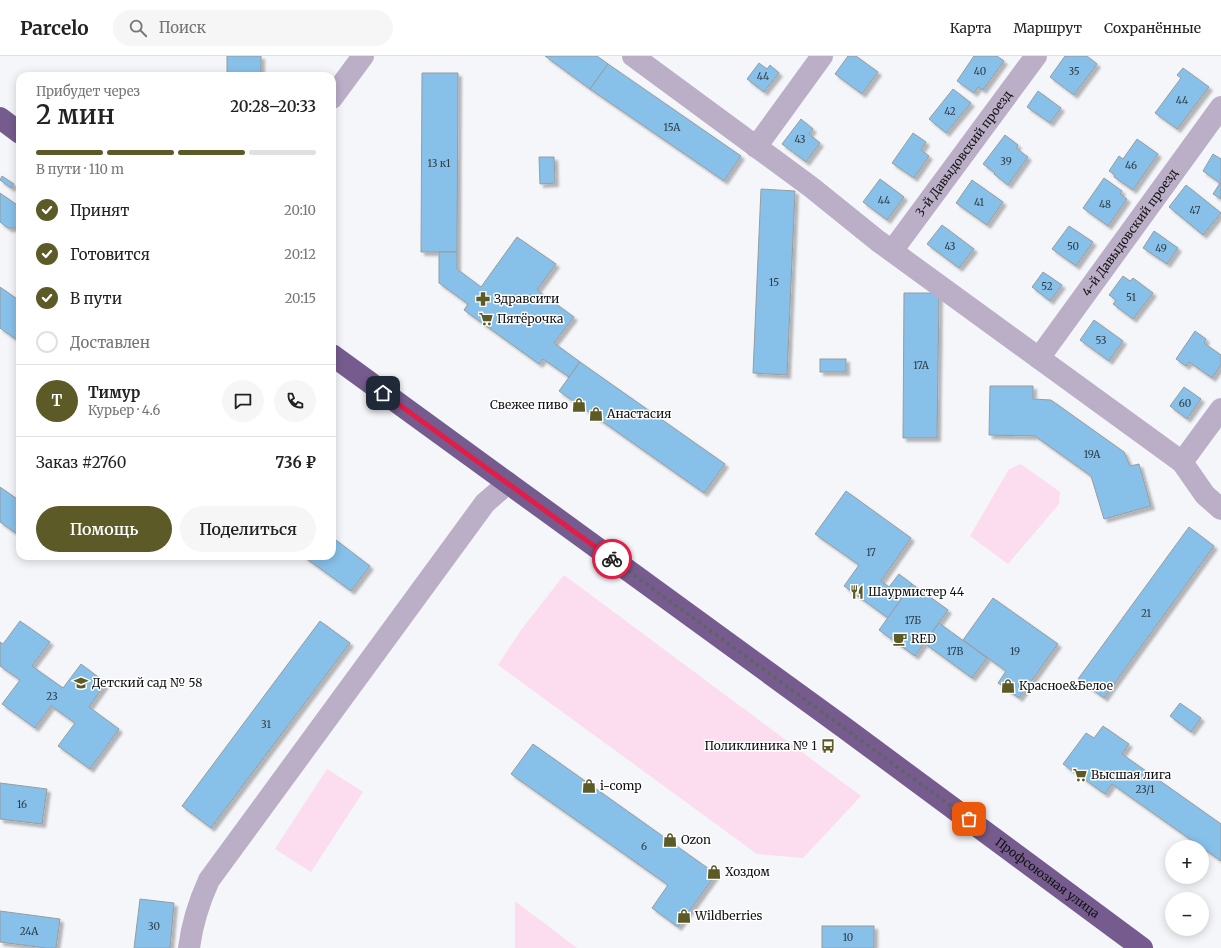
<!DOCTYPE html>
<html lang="ru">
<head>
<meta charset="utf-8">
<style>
  body { margin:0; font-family:Merriweather,serif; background:#f6f6f6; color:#222; height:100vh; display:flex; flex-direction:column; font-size:15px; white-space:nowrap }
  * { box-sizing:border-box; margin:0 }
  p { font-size:13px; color:#767676 }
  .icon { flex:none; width:22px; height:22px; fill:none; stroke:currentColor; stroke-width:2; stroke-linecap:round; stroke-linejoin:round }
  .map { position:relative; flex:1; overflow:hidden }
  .details { position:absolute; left:16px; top:16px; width:320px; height:488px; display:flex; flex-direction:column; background:#fff; border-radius:12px; box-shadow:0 2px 10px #0003 }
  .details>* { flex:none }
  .fabs { position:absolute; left:1165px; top:784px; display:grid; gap:8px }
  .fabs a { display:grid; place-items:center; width:44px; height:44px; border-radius:50%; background:#fff; box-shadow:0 2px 10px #0003; font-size:20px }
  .pin { position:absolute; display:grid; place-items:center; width:34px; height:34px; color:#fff; margin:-17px; border-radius:8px; box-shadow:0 2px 6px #0006 }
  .courier { position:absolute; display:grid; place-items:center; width:40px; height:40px; margin:-20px; border:3px solid #e11d48; border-radius:50%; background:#fff; color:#222; box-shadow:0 1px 5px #0007 }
  .summary em { font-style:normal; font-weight:600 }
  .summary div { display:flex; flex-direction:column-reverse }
  .summary { display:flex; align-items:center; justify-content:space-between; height:68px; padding:0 20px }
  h1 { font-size:26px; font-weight:600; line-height:30px }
  .bar { display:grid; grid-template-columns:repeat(4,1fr); gap:6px 4px; align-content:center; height:48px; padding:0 20px }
  .bar i { height:5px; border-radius:3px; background:#e0e0e0 }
  .bar .selected { background:#5c5a26 }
  .bar p { grid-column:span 4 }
  .line { display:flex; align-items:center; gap:10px; padding:0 20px; border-top:1px solid #e0e0e0 }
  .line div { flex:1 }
  .round { display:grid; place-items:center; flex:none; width:42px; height:42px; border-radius:21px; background:#f6f6f6 }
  ol { padding:0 20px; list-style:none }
  li { display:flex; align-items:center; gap:12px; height:44px }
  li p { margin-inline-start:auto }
  li .icon { padding:4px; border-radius:50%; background:#5c5a26; color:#fff; stroke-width:4 }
  li:last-child { color:#767676 }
  li i { width:22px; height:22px; border:2px solid #e0e0e0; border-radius:50% }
  .action { display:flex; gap:8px; margin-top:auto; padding:8px 20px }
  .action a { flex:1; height:46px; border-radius:24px; background:#5c5a26; color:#fff; font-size:16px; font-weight:600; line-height:46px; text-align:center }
  .action a+a { background:#f6f6f6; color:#222 }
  header { display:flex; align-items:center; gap:24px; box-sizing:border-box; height:56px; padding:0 20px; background:#fff; border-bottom:1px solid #e0e0e0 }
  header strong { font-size:19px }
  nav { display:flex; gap:22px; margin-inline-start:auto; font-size:14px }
  .search { width:280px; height:36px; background:#f6f6f6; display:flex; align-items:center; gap:10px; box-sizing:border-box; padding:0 14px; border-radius:22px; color:#767676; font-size:15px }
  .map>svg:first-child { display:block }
  .green { fill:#fcdcef }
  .building { fill:#87c0e9; stroke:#989c9e; filter:url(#shadow) }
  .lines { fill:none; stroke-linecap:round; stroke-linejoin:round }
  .minor { stroke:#bbaec7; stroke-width:22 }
  .highway { stroke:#765c8e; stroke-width:22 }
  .done { stroke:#616264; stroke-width:4; stroke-dasharray:0 7.2 }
  .route { stroke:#e11d48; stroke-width:5 }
  .labels { text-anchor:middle; stroke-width:3; stroke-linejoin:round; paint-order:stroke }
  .number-label { font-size:10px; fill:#2f3e48 }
  .street-label { font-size:12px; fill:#121213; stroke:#fff }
  .poi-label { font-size:12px; fill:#121213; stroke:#fff; text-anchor:start }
</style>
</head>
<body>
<header>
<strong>Parcelo</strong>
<div class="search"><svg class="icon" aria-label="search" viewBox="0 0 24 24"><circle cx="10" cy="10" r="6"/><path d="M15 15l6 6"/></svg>Поиск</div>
<nav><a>Карта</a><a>Маршрут</a><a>Сохранённые</a></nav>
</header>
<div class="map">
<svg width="1221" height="892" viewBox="0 0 1221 892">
  <defs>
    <filter id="shadow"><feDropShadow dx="3.5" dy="3.5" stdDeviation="1" flood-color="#0004"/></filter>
  </defs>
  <rect width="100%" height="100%" fill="#f5f6fa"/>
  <g class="green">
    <path d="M 1021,408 L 1060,436 L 1059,448 L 1008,508 L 970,480 L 1009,413 Z"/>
    <path d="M 564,519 L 861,740 L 803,802 L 757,798 L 498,609 L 521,574 Z"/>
    <path d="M 327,713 L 363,736 L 311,816 L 275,793 Z"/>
    <path d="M 515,845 L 577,892 L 515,892 Z"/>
  </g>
  <g class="building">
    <rect x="227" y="0" width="34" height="20"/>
    <path d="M 545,0 L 597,0 L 608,8 L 590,33 Z"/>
    <path d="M 848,0 L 856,0 L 878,16 L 862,38 L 835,18 Z"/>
    <path d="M 974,0 L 997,0 L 1004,5 L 983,34 L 978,31 L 974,37 L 957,25 Z"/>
    <path d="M 1065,0 L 1087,0 L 1097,8 L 1074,39 L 1050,21 Z"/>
    <path d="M 759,7 L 767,13 L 770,9 L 779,17 L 764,36 L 747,23 Z"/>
    <path d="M 608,8 L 741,100 L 724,125 L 590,33 Z"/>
    <path d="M 1183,12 L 1209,31 L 1177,73 L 1155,57 L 1181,22 L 1177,19 Z"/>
    <path d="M 422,17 L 458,17 L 457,196 L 421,196 Z"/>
    <path d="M 953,33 L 971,47 L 946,77 L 929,63 Z"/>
    <path d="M 1038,35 L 1061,52 L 1050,67 L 1027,51 Z"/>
    <path d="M 801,63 L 813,73 L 809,78 L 820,87 L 806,106 L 782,88 Z"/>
    <path d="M 913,77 L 926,86 L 921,94 L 929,100 L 914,122 L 892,107 Z"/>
    <path d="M 1005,79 L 1018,89 L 1016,92 L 1028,101 L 1008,129 L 994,118 L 995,117 L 983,108 Z"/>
    <path d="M 1137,83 L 1158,98 L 1133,134 L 1114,121 L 1115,119 L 1109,115 L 1119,100 L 1123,103 Z"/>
    <path d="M 1213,98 L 1221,103 L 1221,143 L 1213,138 L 1220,127 L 1203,115 Z"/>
    <path d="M 539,101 L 554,101 L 555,127 L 540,128 Z"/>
    <path d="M 2,120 L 14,128 L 11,132 L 0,124 Z"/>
    <path d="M 1104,122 L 1122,135 L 1120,138 L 1127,143 L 1108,170 L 1083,152 Z"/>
    <path d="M 880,123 L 904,141 L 887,164 L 863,146 Z"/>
    <path d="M 972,124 L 1003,146 L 987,169 L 956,147 Z"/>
    <path d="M 1186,129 L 1221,157 L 1203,179 L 1169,151 Z"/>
    <path d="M 761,133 L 795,135 L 787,319 L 753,317 Z"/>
    <path d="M 0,137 L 20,151 L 20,172 L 8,172 L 0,166 Z"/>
    <path d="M 942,169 L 974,193 L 959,212 L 927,188 Z"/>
    <path d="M 1069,170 L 1093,186 L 1076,210 L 1052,193 Z"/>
    <path d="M 1154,175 L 1178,192 L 1167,208 L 1143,192 Z"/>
    <path d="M 517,181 L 556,208 L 537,234 L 574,261 L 554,287 L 580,306 L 569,321 L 543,303 L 539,308 L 464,254 L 468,248 L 439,227 L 439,196 L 457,196 L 457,213 L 481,231 Z"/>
    <path d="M 1043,216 L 1062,229 L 1050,245 L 1032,231 Z"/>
    <path d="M 1123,220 L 1130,225 L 1133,222 L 1153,237 L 1133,263 L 1113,248 L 1116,244 L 1109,239 Z"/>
    <path d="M 0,231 L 20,245 L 20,286 L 0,272 Z"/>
    <path d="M 904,237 L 939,237 L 937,382 L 903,382 Z"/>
    <path d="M 1094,264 L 1123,285 L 1109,305 L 1080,284 Z"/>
    <path d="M 1195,275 L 1206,283 L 1204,287 L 1221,299 L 1221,309 L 1212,322 L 1189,306 L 1186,310 L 1176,303 Z"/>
    <rect x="820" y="303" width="26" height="13"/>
    <path d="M 580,306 L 725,408 L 704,437 L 559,335 Z"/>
    <path d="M 990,330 L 1033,330 L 1033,343 L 1051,344 L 1124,396 L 1130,410 L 1139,408 L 1151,450 L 1104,463 L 1091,420 L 1035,380 L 989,379 Z"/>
    <path d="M 1184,331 L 1201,343 L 1187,363 L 1170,350 Z"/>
    <path d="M 0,431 L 20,445 L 20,480 L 0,466 Z"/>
    <path d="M 846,435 L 911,482 L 881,525 L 889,531 L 899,518 L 912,528 L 888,562 L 844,530 L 859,509 L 815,478 Z"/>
    <path d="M 1189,471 L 1214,490 L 1104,642 L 1078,623 Z"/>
    <path d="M 332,481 L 370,510 L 351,535 L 303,500 L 332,500 Z"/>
    <path d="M 912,528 L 948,554 L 915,600 L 879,574 Z"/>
    <path d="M 993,542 L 1058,588 L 1019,642 L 998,627 L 1006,615 L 963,584 Z"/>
    <path d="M 20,565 L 50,586 L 32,610 L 63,632 L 81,608 L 106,627 L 89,651 L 119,673 L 90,713 L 58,690 L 75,667 L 51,650 L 35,672 L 2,648 L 20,624 L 0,610 L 0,586 L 3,588 Z"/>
    <path d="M 320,565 L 350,587 L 211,772 L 182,750 Z"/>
    <path d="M 939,567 L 987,602 L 972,622 L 924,587 Z"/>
    <path d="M 1180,647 L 1201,662 L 1191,676 L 1170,660 Z"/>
    <path d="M 1103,670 L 1129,688 L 1122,698 L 1221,768 L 1221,805 L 1112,728 L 1105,738 L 1063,708 L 1086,677 L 1094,682 Z"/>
    <path d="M 533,688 L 716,818 L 678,871 L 652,852 L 668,829 L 511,718 Z"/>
    <path d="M 0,727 L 47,733 L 42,768 L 0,763 Z"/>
    <path d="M 140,843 L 174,847 L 170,892 L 134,892 Z"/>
    <path d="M 0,855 L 60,863 L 56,892 L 46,892 L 0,886 Z"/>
    <rect x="822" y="870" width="52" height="22"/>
  </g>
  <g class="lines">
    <g class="minor">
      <path d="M 633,0 L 811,131 L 878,185 L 1182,406 L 1205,439 L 1221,453"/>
      <path d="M 332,42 L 363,0"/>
      <path d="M 756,91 L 822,0"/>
      <path id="s1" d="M 892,195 L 1036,0"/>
      <path id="s2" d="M 1039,302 L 1221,51"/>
      <path d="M 1182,406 L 1221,353"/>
      <path d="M 189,892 C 192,868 199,846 209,824 L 485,447 L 508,427"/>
    </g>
    <g class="highway">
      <path d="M 0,62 L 20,77"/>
      <path id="s3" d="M 332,299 L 842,670 L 1142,892"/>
    </g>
  </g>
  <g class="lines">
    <path class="done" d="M 612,503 L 969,763"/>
    <path class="route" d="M 383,337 L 612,503"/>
  </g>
  <defs>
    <symbol id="pharmacy-bare" viewBox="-9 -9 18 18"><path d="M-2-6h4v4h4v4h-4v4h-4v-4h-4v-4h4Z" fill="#5c5a26" stroke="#fff" stroke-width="2.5" paint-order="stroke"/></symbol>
    <symbol id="supermarket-bare" viewBox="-9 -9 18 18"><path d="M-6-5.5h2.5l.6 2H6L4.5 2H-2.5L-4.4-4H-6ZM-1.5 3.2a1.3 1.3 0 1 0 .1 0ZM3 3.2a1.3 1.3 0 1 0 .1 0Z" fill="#5c5a26" stroke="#fff" stroke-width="2.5" paint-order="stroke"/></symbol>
    <symbol id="shop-bare" viewBox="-9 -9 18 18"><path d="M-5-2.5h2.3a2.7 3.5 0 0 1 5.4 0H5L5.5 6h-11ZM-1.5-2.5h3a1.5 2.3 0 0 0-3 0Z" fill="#5c5a26" stroke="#fff" stroke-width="2.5" paint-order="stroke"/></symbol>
    <symbol id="restaurant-bare" viewBox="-9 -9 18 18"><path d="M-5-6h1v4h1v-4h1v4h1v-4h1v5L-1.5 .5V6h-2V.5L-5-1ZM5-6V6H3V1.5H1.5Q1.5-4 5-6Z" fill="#5c5a26" stroke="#fff" stroke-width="2.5" paint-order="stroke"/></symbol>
    <symbol id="cafe-bare" viewBox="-9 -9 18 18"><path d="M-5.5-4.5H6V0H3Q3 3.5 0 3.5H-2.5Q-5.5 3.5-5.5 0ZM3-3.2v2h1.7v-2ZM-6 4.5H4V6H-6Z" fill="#5c5a26" stroke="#fff" stroke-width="2.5" paint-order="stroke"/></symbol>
    <symbol id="school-bare" viewBox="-9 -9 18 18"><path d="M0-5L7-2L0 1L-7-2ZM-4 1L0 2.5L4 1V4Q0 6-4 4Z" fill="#5c5a26" stroke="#fff" stroke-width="2.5" paint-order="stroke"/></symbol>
    <symbol id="bus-bare" viewBox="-9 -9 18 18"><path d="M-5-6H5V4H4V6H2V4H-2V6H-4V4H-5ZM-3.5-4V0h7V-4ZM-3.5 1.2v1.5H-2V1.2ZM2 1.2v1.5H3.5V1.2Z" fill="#5c5a26" stroke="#fff" stroke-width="2.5" paint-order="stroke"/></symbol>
  </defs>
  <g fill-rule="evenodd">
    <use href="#pharmacy-bare" x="473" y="233" width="20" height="20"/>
    <use href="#supermarket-bare" x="476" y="253" width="20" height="20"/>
    <use href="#shop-bare" x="569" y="339" width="20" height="20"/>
    <use href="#shop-bare" x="586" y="348" width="20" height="20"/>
    <use href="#restaurant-bare" x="847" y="526" width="20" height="20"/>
    <use href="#cafe-bare" x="890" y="573" width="20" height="20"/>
    <use href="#school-bare" x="71" y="617" width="20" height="20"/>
    <use href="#shop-bare" x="998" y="620" width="20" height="20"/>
    <use href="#bus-bare" x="818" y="680" width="20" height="20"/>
    <use href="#supermarket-bare" x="1070" y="709" width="20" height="20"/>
    <use href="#shop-bare" x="579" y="720" width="20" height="20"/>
    <use href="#shop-bare" x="660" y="774" width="20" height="20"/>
    <use href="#shop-bare" x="704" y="806" width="20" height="20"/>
    <use href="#shop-bare" x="674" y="850" width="20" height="20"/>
  </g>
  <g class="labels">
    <g class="number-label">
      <text x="980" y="19">40</text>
      <text x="1074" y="19">35</text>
      <text x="763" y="24">44</text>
      <text x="1182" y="48">44</text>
      <text x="950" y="59">42</text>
      <text x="672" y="75">15А</text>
      <text x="800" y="87">43</text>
      <text x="1006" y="109">39</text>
      <text x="439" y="111">13 к1</text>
      <text x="1131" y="113">46</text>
      <text x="884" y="148">44</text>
      <text x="979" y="150">41</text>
      <text x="1105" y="152">48</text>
      <text x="1195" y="158">47</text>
      <text x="950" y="194">43</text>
      <text x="1073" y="194">50</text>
      <text x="1161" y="196">49</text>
      <text x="774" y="230">15</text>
      <text x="1047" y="234">52</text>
      <text x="1131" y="245">51</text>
      <text x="1101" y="288">53</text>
      <text x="921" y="313">17А</text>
      <text x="1185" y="351">60</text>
      <text x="1092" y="402">19А</text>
      <text x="871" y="500">17</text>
      <text x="1146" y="561">21</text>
      <text x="913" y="568">17Б</text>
      <text x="955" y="599">17В</text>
      <text x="1015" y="599">19</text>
      <text x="52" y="644">23</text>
      <text x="266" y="672">31</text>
      <text x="1145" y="737">23/1</text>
      <text x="22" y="752">16</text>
      <text x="644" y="794">6</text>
      <text x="154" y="874">30</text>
      <text x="29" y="879">24А</text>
      <text x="848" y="885">10</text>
    </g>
    <g class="street-label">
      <text dy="4" stroke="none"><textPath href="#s1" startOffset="121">3-й Давыдовский проезд</textPath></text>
      <text dy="4" stroke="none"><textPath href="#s2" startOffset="155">4-й Давыдовский проезд</textPath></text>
      <text dy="4" stroke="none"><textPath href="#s3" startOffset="886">Профсоюзная улица</textPath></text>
    </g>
    <g class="poi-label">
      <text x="494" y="247">Здравсити</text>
      <text x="497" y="267">Пятёрочка</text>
      <text x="568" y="353" text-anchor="end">Свежее пиво</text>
      <text x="607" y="362">Анастасия</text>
      <text x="868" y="540">Шаурмистер 44</text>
      <text x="911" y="587">RED</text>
      <text x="92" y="631">Детский сад № 58</text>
      <text x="1019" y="634">Красное&amp;Белое</text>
      <text x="817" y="694" text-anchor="end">Поликлиника № 1</text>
      <text x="1091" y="723">Высшая лига</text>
      <text x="600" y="734">i-comp</text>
      <text x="681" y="788">Ozon</text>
      <text x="725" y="820">Хоздом</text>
      <text x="695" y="864">Wildberries</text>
    </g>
  </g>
</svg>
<div class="fabs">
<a>+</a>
<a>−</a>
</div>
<div class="pin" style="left:969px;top:763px;background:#ea580c"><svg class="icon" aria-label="bag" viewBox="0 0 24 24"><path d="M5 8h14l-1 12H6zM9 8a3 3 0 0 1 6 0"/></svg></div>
<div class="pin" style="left:383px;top:337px;background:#1f2937"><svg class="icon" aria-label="home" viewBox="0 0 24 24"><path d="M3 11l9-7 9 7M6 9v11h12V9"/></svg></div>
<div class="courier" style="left:612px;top:503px"><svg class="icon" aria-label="bike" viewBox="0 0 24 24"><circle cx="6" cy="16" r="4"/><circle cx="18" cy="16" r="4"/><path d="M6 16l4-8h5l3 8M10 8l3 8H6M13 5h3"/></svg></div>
<section class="details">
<div class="summary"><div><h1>2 мин</h1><p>Прибудет через</p></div><em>20:28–20:33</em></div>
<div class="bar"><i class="selected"></i><i class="selected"></i><i class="selected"></i><i></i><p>В пути · 110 m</p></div>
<ol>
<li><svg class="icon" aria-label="check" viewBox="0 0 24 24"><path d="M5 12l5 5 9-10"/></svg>Принят<p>20:10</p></li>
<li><svg class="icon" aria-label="check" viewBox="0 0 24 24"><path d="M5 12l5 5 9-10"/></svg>Готовится<p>20:12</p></li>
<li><svg class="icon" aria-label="check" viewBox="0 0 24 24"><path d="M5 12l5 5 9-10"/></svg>В пути<p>20:15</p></li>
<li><i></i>Доставлен</li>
</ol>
<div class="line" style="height:72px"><b class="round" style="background:#5c5a26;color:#fff">Т</b><div><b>Тимур</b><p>Курьер · 4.6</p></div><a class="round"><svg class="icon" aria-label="chat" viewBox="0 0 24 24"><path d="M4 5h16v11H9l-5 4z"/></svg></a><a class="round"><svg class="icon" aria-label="phone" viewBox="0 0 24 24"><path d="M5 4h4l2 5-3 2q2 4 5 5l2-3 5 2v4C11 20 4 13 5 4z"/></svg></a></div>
<div class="line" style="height:52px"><div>Заказ #2760</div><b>736 ₽</b></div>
<div class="action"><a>Помощь</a><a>Поделиться</a></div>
</section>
</div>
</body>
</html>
